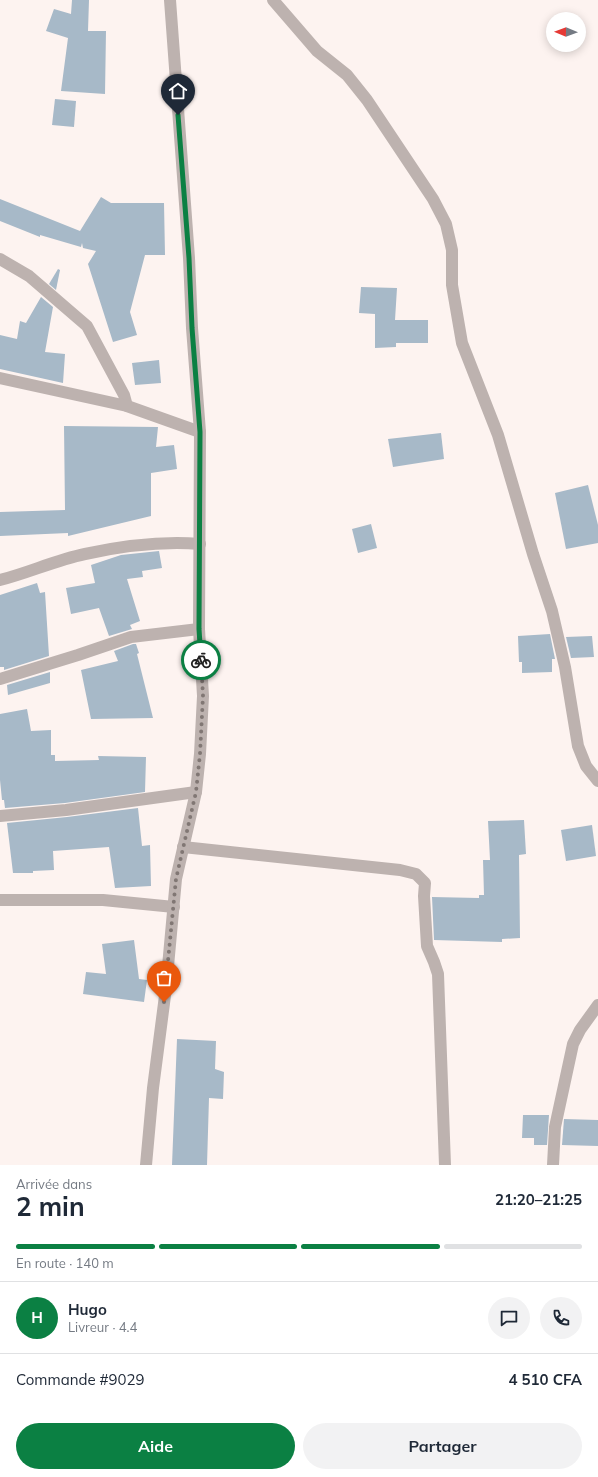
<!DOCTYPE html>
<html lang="fr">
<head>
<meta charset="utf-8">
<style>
  body { margin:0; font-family:Mulish,sans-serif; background:#f2f2f3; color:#1f2937; height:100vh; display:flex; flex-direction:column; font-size:15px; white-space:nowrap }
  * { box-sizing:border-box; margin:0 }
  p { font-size:13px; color:#747a83 }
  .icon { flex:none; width:22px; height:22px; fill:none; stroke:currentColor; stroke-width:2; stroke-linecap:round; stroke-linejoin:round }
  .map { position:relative; height:1165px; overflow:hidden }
  .side { display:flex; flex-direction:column; background:#fff; flex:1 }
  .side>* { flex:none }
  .needle { width:26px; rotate:271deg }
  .controls { position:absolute; left:546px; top:12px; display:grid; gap:8px }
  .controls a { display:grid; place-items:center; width:40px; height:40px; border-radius:50%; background:#fff; box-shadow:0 2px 10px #0003; font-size:20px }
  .pin { position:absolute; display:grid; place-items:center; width:34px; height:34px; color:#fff; margin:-41px -17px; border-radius:50% 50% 50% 0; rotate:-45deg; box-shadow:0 0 4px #0007 }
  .pin .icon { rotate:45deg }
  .courier { position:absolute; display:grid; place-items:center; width:40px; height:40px; margin:-20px; border:3px solid #0b8043; border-radius:50%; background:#fff; color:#222; box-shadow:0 1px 5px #0007 }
  .overview em { font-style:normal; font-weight:700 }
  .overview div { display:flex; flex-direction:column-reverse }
  .overview { display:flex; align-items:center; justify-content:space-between; height:68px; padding:0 16px }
  h1 { font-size:26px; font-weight:700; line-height:30px }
  .bar { display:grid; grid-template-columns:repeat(4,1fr); gap:6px 4px; align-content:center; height:48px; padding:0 16px }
  .bar i { height:5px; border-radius:3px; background:#e0e1e3 }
  .bar .selected { background:#0b8043 }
  .bar p { grid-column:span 4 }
  .line { display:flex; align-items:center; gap:10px; padding:0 16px; border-top:1px solid #e0e1e3 }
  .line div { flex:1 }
  .round { display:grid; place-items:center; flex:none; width:42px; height:42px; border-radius:21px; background:#f2f2f3 }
  .button { display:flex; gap:8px; margin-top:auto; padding:8px 16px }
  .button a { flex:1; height:46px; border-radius:24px; background:#0b8043; color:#fff; font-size:16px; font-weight:700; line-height:46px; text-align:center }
  .button a+a { background:#f2f2f3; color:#1f2937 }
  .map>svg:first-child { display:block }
  .building { fill:#a7b9c8 }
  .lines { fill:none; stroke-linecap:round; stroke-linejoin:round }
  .minor { stroke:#bdb2af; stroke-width:12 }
  .done { stroke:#817774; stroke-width:4; stroke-dasharray:0 7.2 }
  .route { stroke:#0b8043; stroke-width:5 }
</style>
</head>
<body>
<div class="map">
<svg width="598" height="1165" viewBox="0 0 598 1165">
  <rect width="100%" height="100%" fill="#fdf3f0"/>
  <g class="building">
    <path d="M 72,0 L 89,0 L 88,31 L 106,31 L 105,94 L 61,91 L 68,38 L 46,31 L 54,9 L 71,14 Z"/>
    <path d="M 55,99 L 76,101 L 74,127 L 52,125 Z"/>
    <path d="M 101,197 L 111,203 L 164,203 L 165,255 L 145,255 L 130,312 L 137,335 L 113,342 L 88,264 L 96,251 L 83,248 L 82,243 L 81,247 L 40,235 L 40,237 L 0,221 L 0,199 L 80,231 Z"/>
    <path d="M 58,269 L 60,270 L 56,290 L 49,284 Z"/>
    <path d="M 361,287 L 397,288 L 395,320 L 428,320 L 428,343 L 396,343 L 396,347 L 375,348 L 375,314 L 359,313 Z"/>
    <path d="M 41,297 L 53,307 L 45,352 L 65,354 L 63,383 L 0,369 L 0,335 L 17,339 L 20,321 L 26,323 Z"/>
    <path d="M 159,360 L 161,383 L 135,385 L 132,363 Z"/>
    <path d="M 64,426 L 158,427 L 156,447 L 174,445 L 177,469 L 151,473 L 151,516 L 68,536 L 68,533 L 0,536 L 0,512 L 65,510 Z"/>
    <path d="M 441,433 L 444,459 L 393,467 L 388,439 Z"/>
    <path d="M 588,485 L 598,525 L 598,543 L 566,549 L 555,493 Z"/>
    <path d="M 371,524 L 377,548 L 358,553 L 352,529 Z"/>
    <path d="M 159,551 L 162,568 L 142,571 L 143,577 L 127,579 L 140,621 L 130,625 L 132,629 L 109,636 L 99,608 L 71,614 L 66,588 L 95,583 L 91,565 L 121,555 Z"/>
    <path d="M 37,583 L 40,593 L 45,592 L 49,656 L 4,670 L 4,667 L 0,667 L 0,595 Z"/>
    <path d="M 550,634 L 555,659 L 552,659 L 552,672 L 522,673 L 522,662 L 519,662 L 518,636 Z"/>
    <path d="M 592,636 L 594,657 L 571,658 L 566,637 Z"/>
    <path d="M 133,644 L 136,644 L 139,653 L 137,654 L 153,718 L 91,719 L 81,670 L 118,661 L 114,651 Z"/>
    <path d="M 50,672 L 50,683 L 8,695 L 7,685 Z"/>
    <path d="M 27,709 L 31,731 L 51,730 L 51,755 L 55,755 L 55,761 L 99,760 L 98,756 L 146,757 L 145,792 L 65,803 L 5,808 L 4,800 L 2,800 L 0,780 L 0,714 Z"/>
    <path d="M 138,808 L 142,846 L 150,845 L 151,886 L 115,888 L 109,847 L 53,851 L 54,870 L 33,871 L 33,873 L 13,873 L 7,823 L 67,817 Z"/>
    <path d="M 524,820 L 526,854 L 519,855 L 520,938 L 502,939 L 502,942 L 434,940 L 432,897 L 479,898 L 479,895 L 484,895 L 483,860 L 490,860 L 488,821 Z"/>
    <path d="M 592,825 L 596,856 L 566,861 L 561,830 Z"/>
    <path d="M 134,940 L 139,979 L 147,980 L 144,1002 L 83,994 L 86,972 L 106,974 L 102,944 Z"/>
    <path d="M 177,1039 L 216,1041 L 215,1069 L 224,1072 L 223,1099 L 209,1098 L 207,1165 L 172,1165 Z"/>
    <path d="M 523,1115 L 549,1115 L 547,1145 L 534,1145 L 534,1138 L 522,1138 Z"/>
    <path d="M 564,1119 L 598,1120 L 598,1146 L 562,1145 Z"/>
  </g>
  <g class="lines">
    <g class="minor">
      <path d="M 273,0 L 317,51 L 347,75 L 367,100 L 433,199 L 446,224 L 452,250 L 452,285 L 462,343 L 498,435 L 533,554 L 552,611 L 565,667 L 578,746 L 586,766 L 598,781"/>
      <path d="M 0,259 L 29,276 L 87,326 L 124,395 L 127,406"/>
      <path d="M 0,378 L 127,406 L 200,432"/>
      <path d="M 0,580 C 28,573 56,560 85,554 C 122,546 163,541 200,544"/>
      <path d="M 0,679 L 78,655 L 131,637 L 199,629"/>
      <path d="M 0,816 L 66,810 L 196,792"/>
      <path d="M 183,847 L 400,870 L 416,874 L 425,883 L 424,896 L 427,946 L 434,962 L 438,974 L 445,1165"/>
      <path d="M 0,900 L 103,900 L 174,907"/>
      <path d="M 146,1165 L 153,1088 L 166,988 L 176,879 L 196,792 L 200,754 L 203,696 L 199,629 L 200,432 L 192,328 L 189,258 L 170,0"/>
      <path d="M 553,1165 L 555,1127 L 573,1044 L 580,1030 L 598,1005"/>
    </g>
  </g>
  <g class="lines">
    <path class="done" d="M 164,1002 L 176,879 L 196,792 L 200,754 L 203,696 L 201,660"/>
    <path class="route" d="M 178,115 L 189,258 L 192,328 L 200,432 L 199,629 L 201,660"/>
  </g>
</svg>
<div class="controls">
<a><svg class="needle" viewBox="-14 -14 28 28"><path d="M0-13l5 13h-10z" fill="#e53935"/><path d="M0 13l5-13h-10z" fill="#747a83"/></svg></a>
</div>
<div class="pin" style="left:164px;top:1002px;background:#ea580c"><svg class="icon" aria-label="bag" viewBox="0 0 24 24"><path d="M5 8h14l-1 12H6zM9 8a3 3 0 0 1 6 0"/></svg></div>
<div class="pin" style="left:178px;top:115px;background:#1f2937"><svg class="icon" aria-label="home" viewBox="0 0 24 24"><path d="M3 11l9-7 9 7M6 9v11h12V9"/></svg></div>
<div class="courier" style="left:201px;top:660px"><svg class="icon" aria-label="bike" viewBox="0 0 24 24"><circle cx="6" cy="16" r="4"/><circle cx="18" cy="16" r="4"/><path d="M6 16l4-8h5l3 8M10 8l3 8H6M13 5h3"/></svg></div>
</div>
<section class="side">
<div class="overview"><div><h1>2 min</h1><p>Arrivée dans</p></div><em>21:20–21:25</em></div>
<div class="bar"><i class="selected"></i><i class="selected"></i><i class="selected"></i><i></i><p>En route · 140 m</p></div>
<div class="line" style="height:72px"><b class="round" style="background:#0b8043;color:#fff">H</b><div><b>Hugo</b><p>Livreur · 4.4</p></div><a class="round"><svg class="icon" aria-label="chat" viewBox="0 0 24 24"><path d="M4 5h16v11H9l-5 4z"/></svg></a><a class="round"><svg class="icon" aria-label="phone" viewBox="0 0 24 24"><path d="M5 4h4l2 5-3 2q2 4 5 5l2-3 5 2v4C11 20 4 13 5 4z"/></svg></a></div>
<div class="line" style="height:52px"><div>Commande #9029</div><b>4 510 CFA</b></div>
<div class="button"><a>Aide</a><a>Partager</a></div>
</section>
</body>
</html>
